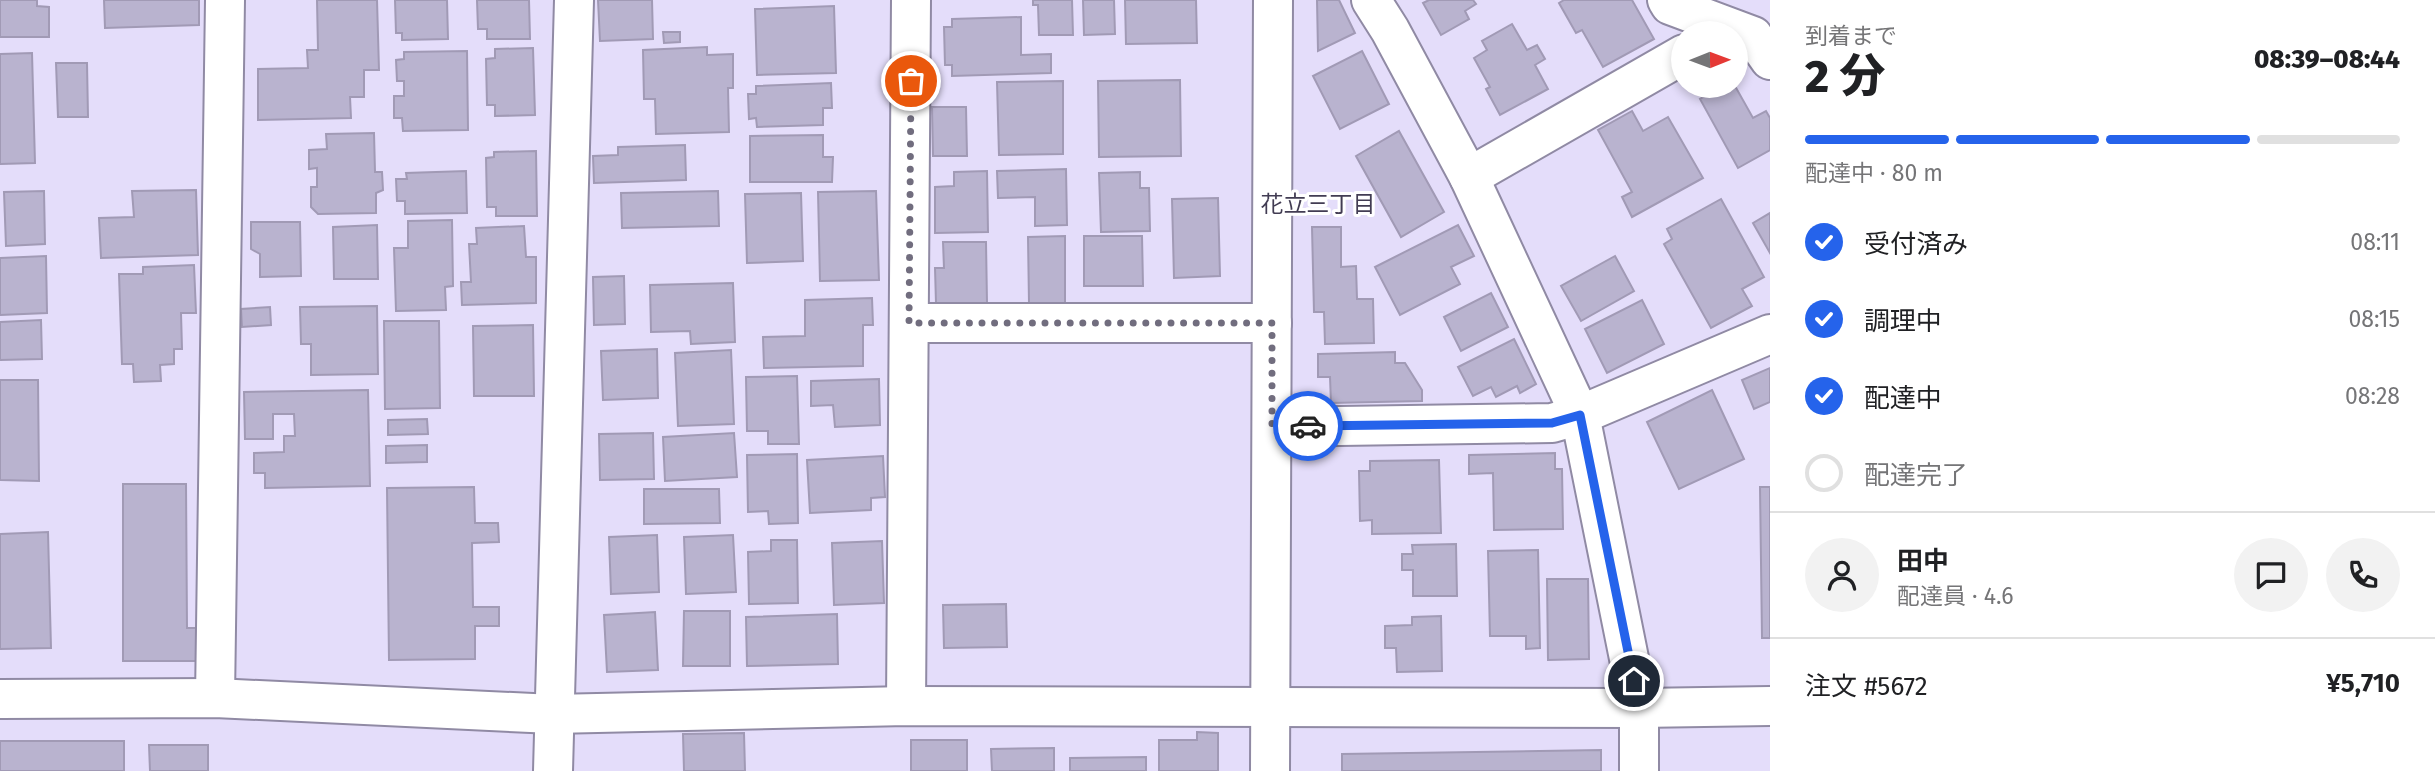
<!DOCTYPE html>
<html lang="ja">
<head>
<meta charset="utf-8">
<style>
  body { margin:0; font-family:"Fira Sans","Noto Sans JP",sans-serif; background:#f2f2f2; color:#202124; height:100vh; display:flex; flex-direction:column; font-size:26px; white-space:nowrap }
  * { box-sizing:border-box; margin:0 }
  p { font-size:23px; color:#757577 }
  .icon { flex:none; width:38px; height:38px; fill:none; stroke:currentColor; stroke-width:2; stroke-linecap:round; stroke-linejoin:round }
  .map { position:relative; flex:1; overflow:hidden }
  .sheet { display:flex; flex-direction:column; background:#fff; width:665px }
  .sheet>* { flex:none }
  .needle { width:46px; rotate:89deg }
  .tools { position:absolute; left:1671px; top:21px; display:grid; gap:14px }
  .tools a { display:grid; place-items:center; width:77px; height:77px; border-radius:50%; background:#fff; box-shadow:0 4px 10px #0003; font-size:35px }
  .pin { position:absolute; display:grid; place-items:center; width:60px; height:60px; color:#fff; margin:-30px; border:4px solid #fff; border-radius:50%; box-shadow:0 2px 7px #0007 }
  .courier { position:absolute; display:grid; place-items:center; width:70px; height:70px; margin:-35px; border:5px solid #2563eb; border-radius:50%; background:#fff; color:#222; box-shadow:0 2px 9px #0007 }
  .overview em { font-style:normal; font-weight:800 }
  .overview div { display:flex; flex-direction:column-reverse }
  .overview { display:flex; align-items:center; justify-content:space-between; height:119px; padding:0 35px }
  h1 { font-size:46px; font-weight:800; line-height:52px }
  .bar { display:grid; grid-template-columns:repeat(4,1fr); gap:10px 7px; align-content:center; height:84px; padding:0 35px }
  .bar i { height:9px; border-radius:5px; background:#e0e0e0 }
  .bar .current { background:#2563eb }
  .bar p { grid-column:span 4 }
  .line { display:flex; align-items:center; gap:18px; padding:0 35px; border-top:2px solid #e0e0e0 }
  .line div { flex:1 }
  .round { display:grid; place-items:center; flex:none; width:74px; height:74px; border-radius:37px; background:#f2f2f2 }
  ol { padding:0 35px; list-style:none }
  li { display:flex; align-items:center; gap:21px; height:77px }
  li p { margin-inline-start:auto }
  li .icon { padding:7px; border-radius:50%; background:#2563eb; color:#fff; stroke-width:4 }
  li:last-child { color:#757577 }
  li i { width:38px; height:38px; border:4px solid #e0e0e0; border-radius:50% }
  main { display:flex; flex:1; min-height:0 }
  .map>svg:first-child { display:block }
  .building { fill:#b9b3cf; stroke:#a19ab5; stroke-width:2 }
  .lines { fill:none; stroke-linecap:round; stroke-linejoin:round }
  .minor-casing { stroke:#908aa4; stroke-width:42 }
  .tertiary-casing { stroke:#908aa4; stroke-width:42 }
  .minor { stroke:#fff; stroke-width:38 }
  .tertiary { stroke:#fff; stroke-width:38 }
  .done { stroke:#716d7e; stroke-width:7; stroke-dasharray:0 12.6 }
  .route { stroke:#2563eb; stroke-width:9 }
  .labels { text-anchor:middle; stroke-width:6; stroke-linejoin:round; paint-order:stroke }
  .neighbourhood-label { font-size:23px; fill:#423c53; stroke:#fff }
</style>
</head>
<body>
<main>
<div class="map">
<svg width="1770" height="771" viewBox="0 0 1770 771">
  <rect width="100%" height="100%" fill="#e4ddfa"/>
  <g class="building">
    <path d="M 0,0 L 37,0 L 37,6 L 49,7 L 49,37 L 0,37 Z"/>
    <path d="M 104,0 L 199,0 L 199,25 L 105,28 Z"/>
    <path d="M 317,0 L 377,0 L 379,70 L 364,70 L 364,97 L 350,97 L 351,118 L 258,120 L 258,69 L 308,68 L 307,50 L 318,50 Z"/>
    <path d="M 395,0 L 447,0 L 448,39 L 402,40 L 402,33 L 396,33 Z"/>
    <path d="M 477,0 L 529,0 L 530,39 L 487,39 L 487,29 L 478,29 Z"/>
    <path d="M 598,0 L 652,0 L 653,39 L 600,41 Z"/>
    <path d="M 1033,0 L 1072,0 L 1073,35 L 1039,35 L 1038,5 L 1033,5 Z"/>
    <path d="M 1083,0 L 1114,0 L 1115,34 L 1084,35 Z"/>
    <path d="M 1125,0 L 1196,0 L 1197,43 L 1126,44 Z"/>
    <path d="M 1317,0 L 1339,0 L 1355,33 L 1318,51 Z"/>
    <path d="M 1429,0 L 1473,0 L 1476,4 L 1465,11 L 1469,19 L 1441,35 L 1423,3 Z"/>
    <path d="M 1564,0 L 1632,0 L 1654,39 L 1603,67 L 1582,30 L 1576,33 L 1559,3 Z"/>
    <path d="M 834,6 L 836,73 L 757,75 L 755,9 Z"/>
    <path d="M 1021,17 L 1021,55 L 1051,54 L 1051,73 L 952,76 L 952,65 L 945,65 L 944,27 L 952,27 L 952,19 Z"/>
    <path d="M 1512,24 L 1527,50 L 1537,45 L 1545,59 L 1535,65 L 1548,89 L 1500,115 L 1486,89 L 1490,87 L 1474,58 L 1487,50 L 1482,41 Z"/>
    <path d="M 663,32 L 680,32 L 680,42 L 664,43 Z"/>
    <path d="M 707,47 L 707,55 L 733,54 L 733,88 L 728,88 L 729,132 L 656,134 L 655,99 L 644,99 L 643,50 Z"/>
    <path d="M 533,48 L 535,115 L 495,116 L 495,105 L 487,105 L 486,59 L 495,58 L 495,49 Z"/>
    <path d="M 467,51 L 468,130 L 403,131 L 402,118 L 394,118 L 394,96 L 404,96 L 404,81 L 397,81 L 396,60 L 404,59 L 404,52 Z"/>
    <path d="M 1362,51 L 1389,104 L 1340,129 L 1313,76 Z"/>
    <path d="M 32,53 L 35,163 L 0,164 L 0,54 Z"/>
    <path d="M 56,63 L 87,63 L 88,117 L 58,117 Z"/>
    <path d="M 1180,80 L 1181,156 L 1099,157 L 1098,81 Z"/>
    <path d="M 1063,81 L 1063,154 L 999,155 L 997,82 Z"/>
    <path d="M 831,83 L 832,108 L 823,108 L 823,125 L 757,127 L 756,118 L 749,119 L 748,94 L 756,94 L 756,86 Z"/>
    <path d="M 1723,86 L 1735,86 L 1753,118 L 1766,111 L 1770,118 L 1770,150 L 1738,168 L 1700,99 Z"/>
    <path d="M 932,107 L 966,107 L 967,156 L 933,156 Z"/>
    <path d="M 1632,111 L 1643,131 L 1668,117 L 1703,178 L 1632,217 L 1622,197 L 1632,192 L 1598,130 Z"/>
    <path d="M 1399,131 L 1444,212 L 1401,237 L 1356,156 Z"/>
    <path d="M 374,133 L 375,172 L 382,172 L 383,190 L 376,193 L 376,213 L 318,214 L 311,207 L 311,187 L 317,187 L 317,168 L 309,169 L 309,150 L 327,149 L 326,134 Z"/>
    <path d="M 823,135 L 823,157 L 833,157 L 832,182 L 750,182 L 750,136 Z"/>
    <path d="M 685,145 L 686,180 L 594,183 L 593,156 L 618,155 L 618,147 Z"/>
    <path d="M 536,151 L 537,216 L 496,216 L 496,207 L 487,207 L 486,158 L 494,157 L 494,152 Z"/>
    <path d="M 1066,169 L 1067,225 L 1035,226 L 1035,197 L 998,198 L 997,171 Z"/>
    <path d="M 466,171 L 467,213 L 405,214 L 405,201 L 397,201 L 396,179 L 407,179 L 406,173 Z"/>
    <path d="M 987,171 L 988,232 L 935,233 L 935,187 L 954,186 L 954,172 Z"/>
    <path d="M 1140,172 L 1140,188 L 1149,188 L 1150,231 L 1101,232 L 1099,173 Z"/>
    <path d="M 196,190 L 198,255 L 101,258 L 99,218 L 134,217 L 132,191 Z"/>
    <path d="M 44,191 L 45,244 L 6,246 L 4,192 Z"/>
    <path d="M 718,191 L 719,226 L 622,228 L 621,193 Z"/>
    <path d="M 876,191 L 879,280 L 820,281 L 818,192 Z"/>
    <path d="M 801,193 L 803,261 L 747,263 L 745,194 Z"/>
    <path d="M 1218,198 L 1220,276 L 1174,278 L 1172,199 Z"/>
    <path d="M 1721,199 L 1764,277 L 1742,289 L 1752,306 L 1711,328 L 1664,244 L 1672,239 L 1667,229 Z"/>
    <path d="M 1770,213 L 1770,253 L 1753,223 Z"/>
    <path d="M 452,220 L 453,286 L 445,287 L 446,310 L 396,311 L 394,248 L 408,248 L 408,221 Z"/>
    <path d="M 251,222 L 300,222 L 301,276 L 260,277 L 260,254 L 251,249 Z"/>
    <path d="M 377,225 L 378,279 L 334,279 L 333,227 Z"/>
    <path d="M 1458,225 L 1474,256 L 1451,267 L 1460,284 L 1400,315 L 1375,267 Z"/>
    <path d="M 524,226 L 526,257 L 536,257 L 536,303 L 462,305 L 461,282 L 471,282 L 469,244 L 477,244 L 476,228 Z"/>
    <path d="M 1312,227 L 1341,227 L 1341,267 L 1356,266 L 1357,299 L 1373,299 L 1374,343 L 1325,344 L 1324,312 L 1314,312 Z"/>
    <path d="M 1065,236 L 1065,303 L 1029,303 L 1028,237 Z"/>
    <path d="M 1084,236 L 1142,236 L 1143,286 L 1084,286 Z"/>
    <path d="M 943,242 L 986,242 L 987,303 L 936,303 L 935,268 L 944,268 Z"/>
    <path d="M 46,256 L 47,313 L 0,315 L 0,258 Z"/>
    <path d="M 1615,256 L 1634,291 L 1581,321 L 1561,286 Z"/>
    <path d="M 194,265 L 196,313 L 181,313 L 182,349 L 174,349 L 174,364 L 160,365 L 161,381 L 134,382 L 133,364 L 122,364 L 119,274 L 143,274 L 143,267 Z"/>
    <path d="M 624,276 L 625,324 L 594,325 L 593,277 Z"/>
    <path d="M 733,283 L 735,342 L 691,344 L 690,331 L 651,332 L 650,285 Z"/>
    <path d="M 1491,293 L 1508,327 L 1461,351 L 1444,317 Z"/>
    <path d="M 872,298 L 873,325 L 863,325 L 863,366 L 764,368 L 763,337 L 805,336 L 805,300 Z"/>
    <path d="M 1642,300 L 1664,344 L 1607,373 L 1585,329 Z"/>
    <path d="M 377,306 L 378,374 L 311,375 L 311,344 L 301,344 L 300,307 Z"/>
    <path d="M 270,307 L 271,325 L 242,327 L 241,309 Z"/>
    <path d="M 41,320 L 42,359 L 0,360 L 0,322 Z"/>
    <path d="M 384,321 L 439,321 L 440,408 L 385,409 Z"/>
    <path d="M 533,325 L 534,396 L 474,396 L 473,326 Z"/>
    <path d="M 1514,339 L 1536,384 L 1520,393 L 1517,386 L 1496,397 L 1491,387 L 1473,396 L 1458,367 Z"/>
    <path d="M 657,349 L 658,398 L 603,400 L 601,351 Z"/>
    <path d="M 731,350 L 734,424 L 678,426 L 675,353 Z"/>
    <path d="M 1395,352 L 1395,363 L 1405,363 L 1422,390 L 1422,401 L 1331,403 L 1330,377 L 1318,377 L 1318,354 Z"/>
    <path d="M 1770,368 L 1770,402 L 1754,409 L 1742,380 Z"/>
    <path d="M 797,376 L 799,444 L 768,444 L 768,431 L 747,431 L 746,377 Z"/>
    <path d="M 879,379 L 880,425 L 835,427 L 833,405 L 811,406 L 811,381 Z"/>
    <path d="M 0,380 L 38,380 L 39,481 L 0,480 Z"/>
    <path d="M 368,390 L 370,486 L 265,488 L 265,473 L 254,473 L 254,453 L 284,452 L 284,436 L 295,436 L 294,414 L 273,414 L 273,439 L 245,439 L 244,392 Z"/>
    <path d="M 1712,390 L 1744,459 L 1679,489 L 1647,422 Z"/>
    <path d="M 427,419 L 428,434 L 388,435 L 388,420 Z"/>
    <path d="M 653,433 L 654,479 L 600,480 L 599,434 Z"/>
    <path d="M 734,433 L 737,477 L 665,481 L 663,437 Z"/>
    <path d="M 427,445 L 427,462 L 386,463 L 386,446 Z"/>
    <path d="M 1555,453 L 1555,469 L 1562,469 L 1563,529 L 1494,530 L 1493,473 L 1469,474 L 1469,455 Z"/>
    <path d="M 797,454 L 798,523 L 769,524 L 768,511 L 748,512 L 747,455 Z"/>
    <path d="M 883,456 L 885,497 L 871,498 L 871,510 L 810,513 L 807,460 Z"/>
    <path d="M 1439,460 L 1441,533 L 1372,534 L 1372,520 L 1360,521 L 1359,471 L 1370,471 L 1370,461 Z"/>
    <path d="M 123,484 L 186,484 L 187,628 L 196,628 L 196,661 L 123,661 Z"/>
    <path d="M 474,487 L 475,523 L 498,523 L 499,542 L 472,543 L 473,607 L 499,607 L 499,626 L 475,626 L 475,659 L 389,660 L 387,488 Z"/>
    <path d="M 1760,487 L 1770,487 L 1770,638 L 1762,638 Z"/>
    <path d="M 644,489 L 719,489 L 720,523 L 644,524 Z"/>
    <path d="M 48,532 L 51,648 L 0,649 L 0,534 Z"/>
    <path d="M 657,535 L 659,592 L 611,594 L 609,537 Z"/>
    <path d="M 733,535 L 736,592 L 686,594 L 684,537 Z"/>
    <path d="M 771,540 L 797,540 L 798,603 L 749,604 L 748,552 L 771,551 Z"/>
    <path d="M 882,541 L 884,603 L 834,605 L 832,543 Z"/>
    <path d="M 1456,544 L 1457,596 L 1413,596 L 1413,570 L 1402,570 L 1402,554 L 1413,554 L 1412,545 Z"/>
    <path d="M 1538,550 L 1540,648 L 1526,649 L 1526,636 L 1490,636 L 1488,551 Z"/>
    <path d="M 1547,579 L 1588,579 L 1589,659 L 1548,660 Z"/>
    <path d="M 1006,604 L 1007,647 L 944,648 L 943,605 Z"/>
    <path d="M 684,611 L 730,611 L 730,666 L 683,666 Z"/>
    <path d="M 655,612 L 658,670 L 607,672 L 604,615 Z"/>
    <path d="M 837,614 L 838,664 L 747,666 L 746,617 Z"/>
    <path d="M 1441,616 L 1442,671 L 1397,672 L 1396,648 L 1385,648 L 1385,626 L 1412,625 L 1412,617 Z"/>
    <path d="M 1197,732 L 1218,733 L 1218,771 L 1159,771 L 1159,740 L 1197,740 Z"/>
    <path d="M 744,733 L 745,771 L 684,771 L 683,734 Z"/>
    <rect x="911" y="740" width="56" height="31"/>
    <rect x="0" y="741" width="124" height="30"/>
    <path d="M 149,745 L 208,745 L 208,771 L 150,771 Z"/>
    <path d="M 1054,748 L 1054,771 L 992,771 L 991,749 Z"/>
    <path d="M 1601,750 L 1601,771 L 1342,771 L 1342,754 Z"/>
    <path d="M 1146,757 L 1146,771 L 1070,771 L 1070,758 Z"/>
  </g>
  <g class="lines">
    <defs>
      <g id="minor">
        <path d="M 1371,0 L 1390,30 L 1469,177 L 1580,415 L 1639,708 L 1639,771"/>
        <path d="M 1667,0 L 1670,5 L 1753,36 L 1770,60"/>
        <path d="M 1469,177 L 1684,54"/>
        <path d="M 909,323 L 1272,323"/>
        <path d="M 1272,427 L 1552,423 L 1580,415 L 1770,334"/>
        <path d="M 215,698 L 225,0"/>
        <path d="M 0,699 L 215,698 L 553,714 L 906,706 L 1639,708 L 1770,706"/>
        <path d="M 906,706 L 911,0"/>
        <path d="M 553,771 L 574,0"/>
      </g>
      <path id="tertiary" d="M 1270,771 L 1273,0"/>
    </defs>
    <use href="#minor" class="minor-casing"/>
    <use href="#tertiary" class="tertiary-casing"/>
    <use href="#minor" class="minor"/>
    <use href="#tertiary" class="tertiary"/>
  </g>
  <g class="lines">
    <path class="done" d="M 911,81 L 909,323 L 1272,323 L 1272,427 L 1308,426"/>
    <path class="route" d="M 1308,426 L 1552,423 L 1580,415 L 1634,681"/>
  </g>
  <g class="labels">
    <g class="neighbourhood-label">
      <text x="1318" y="212">花立三丁目</text>
    </g>
  </g>
</svg>
<div class="tools">
<a><svg class="needle" viewBox="-14 -14 28 28"><path d="M0-13l5 13h-10z" fill="#e53935"/><path d="M0 13l5-13h-10z" fill="#757577"/></svg></a>
</div>
<div class="pin" style="left:911px;top:81px;background:#ea580c"><svg class="icon" aria-label="bag" viewBox="0 0 24 24"><path d="M5 8h14l-1 12H6zM9 8a3 3 0 0 1 6 0"/></svg></div>
<div class="pin" style="left:1634px;top:681px;background:#1f2937"><svg class="icon" aria-label="home" viewBox="0 0 24 24"><path d="M3 11l9-7 9 7M6 9v11h12V9"/></svg></div>
<div class="courier" style="left:1308px;top:426px"><svg class="icon" aria-label="car" viewBox="0 0 24 24"><path d="M5 17H2v-5l4-1 3-4h7l3 4 3 1v5h-3M9 17h6M6 11h13"/><circle cx="7" cy="17" r="2"/><circle cx="17" cy="17" r="2"/></svg></div>
</div>
<section class="sheet">
<div class="overview"><div><h1>2 分</h1><p>到着まで</p></div><em>08:39–08:44</em></div>
<div class="bar"><i class="current"></i><i class="current"></i><i class="current"></i><i></i><p>配達中 · 80 m</p></div>
<ol>
<li><svg class="icon" aria-label="check" viewBox="0 0 24 24"><path d="M5 12l5 5 9-10"/></svg>受付済み<p>08:11</p></li>
<li><svg class="icon" aria-label="check" viewBox="0 0 24 24"><path d="M5 12l5 5 9-10"/></svg>調理中<p>08:15</p></li>
<li><svg class="icon" aria-label="check" viewBox="0 0 24 24"><path d="M5 12l5 5 9-10"/></svg>配達中<p>08:28</p></li>
<li><i></i>配達完了</li>
</ol>
<div class="line" style="height:126px"><a class="round"><svg class="icon" aria-label="person" viewBox="0 0 24 24"><circle cx="12" cy="8" r="4"/><path d="M4 21q1-7 8-7t8 7"/></svg></a><div><b>田中</b><p>配達員 · 4.6</p></div><a class="round"><svg class="icon" aria-label="chat" viewBox="0 0 24 24"><path d="M4 5h16v11H9l-5 4z"/></svg></a><a class="round"><svg class="icon" aria-label="phone" viewBox="0 0 24 24"><path d="M5 4h4l2 5-3 2q2 4 5 5l2-3 5 2v4C11 20 4 13 5 4z"/></svg></a></div>
<div class="line" style="height:91px"><div>注文 #5672</div><b>¥5,710</b></div>
</section>
</main>
</body>
</html>
